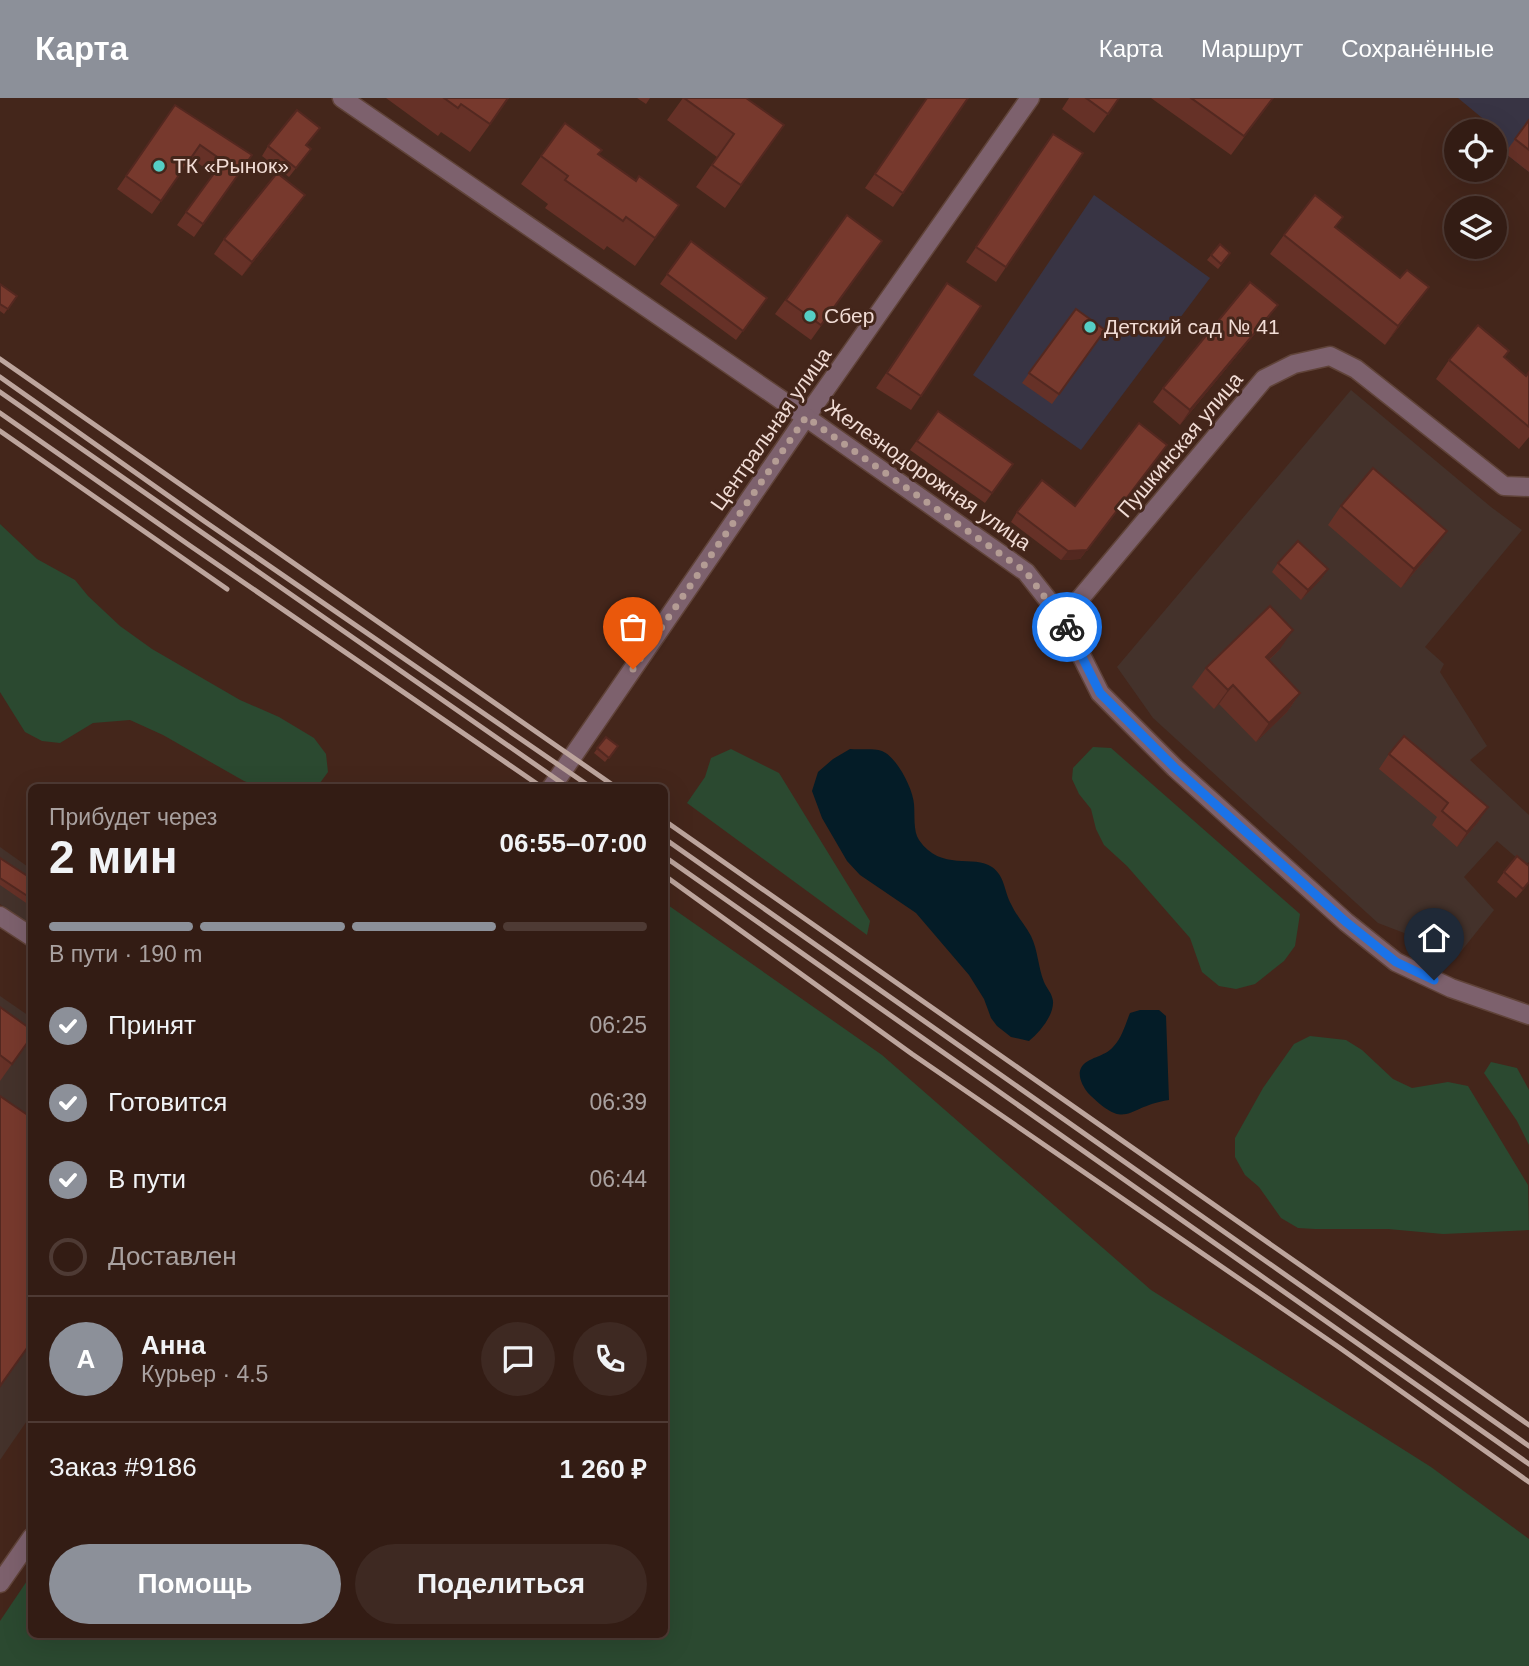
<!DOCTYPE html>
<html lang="ru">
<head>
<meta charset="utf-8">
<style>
  body { margin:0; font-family:Helvetica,sans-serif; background:#3e2922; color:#f1f3f6; height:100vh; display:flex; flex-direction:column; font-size:26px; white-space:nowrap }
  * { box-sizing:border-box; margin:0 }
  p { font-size:23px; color:#a9a1a0 }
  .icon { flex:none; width:38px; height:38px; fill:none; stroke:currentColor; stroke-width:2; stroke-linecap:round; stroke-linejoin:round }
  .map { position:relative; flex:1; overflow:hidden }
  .details { position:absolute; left:28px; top:686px; width:640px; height:854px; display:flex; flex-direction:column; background:#331c14; border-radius:10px; box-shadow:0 7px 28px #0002,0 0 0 2px #4e3a34 }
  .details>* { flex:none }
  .buttons { position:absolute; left:1444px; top:21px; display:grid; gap:14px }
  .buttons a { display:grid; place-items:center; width:63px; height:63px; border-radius:50%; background:#331c14; box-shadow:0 7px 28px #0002,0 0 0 2px #4e3a34; font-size:35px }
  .pin { position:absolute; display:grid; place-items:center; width:60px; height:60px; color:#fff; margin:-72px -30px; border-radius:50% 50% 50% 0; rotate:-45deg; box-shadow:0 0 7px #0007 }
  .pin .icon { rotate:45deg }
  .courier { position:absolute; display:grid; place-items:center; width:70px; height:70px; margin:-35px; border:5px solid #1a73e8; border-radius:50%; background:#fff; color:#222; box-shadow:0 2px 9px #0007 }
  .overview em { font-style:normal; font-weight:600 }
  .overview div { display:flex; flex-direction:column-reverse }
  .overview { display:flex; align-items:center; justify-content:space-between; height:119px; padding:0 21px }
  h1 { font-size:46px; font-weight:600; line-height:52px }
  .bar { display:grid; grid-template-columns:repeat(4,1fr); gap:10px 7px; align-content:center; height:84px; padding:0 21px }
  .bar i { height:9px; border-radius:5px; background:#4e3a34 }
  .bar .active { background:#8c9099 }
  .bar p { grid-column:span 4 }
  .line { display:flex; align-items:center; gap:18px; padding:0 21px; border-top:2px solid #4e3a34 }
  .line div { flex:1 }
  .round { display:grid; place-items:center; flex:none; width:74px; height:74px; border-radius:37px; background:#3e2922 }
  ol { padding:0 21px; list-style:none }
  li { display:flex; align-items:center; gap:21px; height:77px }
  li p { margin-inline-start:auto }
  li .icon { padding:7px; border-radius:50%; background:#8c9099; color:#fff; stroke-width:4 }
  li:last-child { color:#a9a1a0 }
  li i { width:38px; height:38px; border:4px solid #4e3a34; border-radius:50% }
  .action { display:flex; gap:14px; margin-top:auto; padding:14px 21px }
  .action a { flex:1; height:80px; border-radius:42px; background:#8c9099; color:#fff; font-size:28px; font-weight:600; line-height:80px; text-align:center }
  .action a+a { background:#3e2922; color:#f1f3f6 }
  header { display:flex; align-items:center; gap:42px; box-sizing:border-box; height:98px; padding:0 35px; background:#8c9099; color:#fff }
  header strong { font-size:33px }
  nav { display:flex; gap:38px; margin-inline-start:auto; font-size:24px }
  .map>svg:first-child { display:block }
  .industrial { fill:#44322b }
  .education { fill:#383444 }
  .green { fill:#2b4930 }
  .water { fill:#041c27 }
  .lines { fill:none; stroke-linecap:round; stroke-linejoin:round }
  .minor-casing { stroke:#604339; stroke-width:21 }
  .tertiary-casing { stroke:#604339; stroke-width:21 }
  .minor { stroke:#7d616d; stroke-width:18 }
  .tertiary { stroke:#7d616d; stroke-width:18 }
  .rail { stroke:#bda59d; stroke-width:5 }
  .wall { fill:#663127 }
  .shaded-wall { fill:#532820 }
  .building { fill:#77392d; stroke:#532820; stroke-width:2 }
  .done { stroke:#b49c94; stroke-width:7; stroke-dasharray:0 12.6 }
  .route { stroke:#1a73e8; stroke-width:9 }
  .poi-dot { fill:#55cec5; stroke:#44261b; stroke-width:2.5 }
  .labels { text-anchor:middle; stroke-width:6; stroke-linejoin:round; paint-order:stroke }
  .poi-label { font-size:21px; fill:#f1dcd5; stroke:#44261b; text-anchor:start }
  .street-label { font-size:21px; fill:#f1dcd5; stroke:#44261b }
</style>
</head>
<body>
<header>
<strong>Карта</strong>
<nav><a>Карта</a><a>Маршрут</a><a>Сохранённые</a></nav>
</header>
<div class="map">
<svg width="1529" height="1568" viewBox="0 0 1529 1568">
  <rect width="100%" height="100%" fill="#44261b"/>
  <g class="industrial">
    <path d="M 1351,292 L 1491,409 L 1522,432 L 1425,549 L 1444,566 L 1440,574 L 1487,648 L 1470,662 L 1529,717 L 1529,764 L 1525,767 L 1497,743 L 1464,779 L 1494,812 L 1459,856 L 1378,825 L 1153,620 L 1117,569 Z"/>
    <path d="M 0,749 L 31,771 L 31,828 L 0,806 Z"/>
    <path d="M 0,898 L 32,920 L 31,1317 L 0,1362 Z"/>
  </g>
  <g class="education">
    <path d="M 1458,0 L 1529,0 L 1529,74 L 1505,55 L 1495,67 L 1494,33 L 1480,33 L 1487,24 Z"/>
    <path d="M 1094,97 L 1210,180 L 1081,352 L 973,277 Z"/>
  </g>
  <g class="green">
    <path d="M 0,426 L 37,461 L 75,482 L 88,498 L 120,528 L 152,551 L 240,602 L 279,619 L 314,640 L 326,656 L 328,674 L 317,689 L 260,689 L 244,683 L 163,637 L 130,622 L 93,625 L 60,645 L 42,643 L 25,634 L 0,594 Z"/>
    <path d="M 1093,649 L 1111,650 L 1300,816 L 1295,848 L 1284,863 L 1255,886 L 1236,891 L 1219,888 L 1202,874 L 1190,840 L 1127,768 L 1104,747 L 1096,731 L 1091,711 L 1079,696 L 1072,681 L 1073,670 Z"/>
    <path d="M 731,651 L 779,675 L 870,823 L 867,837 L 687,705 L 705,679 L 711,660 Z"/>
    <path d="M 665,805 L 882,957 L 1151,1192 L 1431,1369 L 1529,1441 L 1529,1568 L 0,1568 L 0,1523 L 31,1477 L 32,1536 L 665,1536 Z"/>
    <path d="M 1310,938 L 1346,942 L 1362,952 L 1393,981 L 1412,990 L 1448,984 L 1468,988 L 1528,1087 L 1529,1132 L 1443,1136 L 1388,1131 L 1315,1131 L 1298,1130 L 1281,1120 L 1259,1089 L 1245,1077 L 1235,1059 L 1235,1040 L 1263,990 L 1294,946 Z"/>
    <path d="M 1491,964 L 1517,970 L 1529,992 L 1529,1047 L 1517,1023 L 1484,975 Z"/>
  </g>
  <g class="water">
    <path d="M 850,651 C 860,652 873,650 882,653 C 897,659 913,691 914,706 C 915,717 913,733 919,742 C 941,774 974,756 992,769 C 1005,778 1004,793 1011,806 C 1016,817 1025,827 1031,838 C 1038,852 1038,869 1044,884 C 1047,891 1052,895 1053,903 C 1054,917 1040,934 1029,943 L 1011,939 L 997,928 L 991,920 L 984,901 L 969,877 L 916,815 L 860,777 L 847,763 L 822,720 L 812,693 L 818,674 L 833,661 Z"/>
    <path d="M 1140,912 L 1159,912 L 1166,918 L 1169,1002 C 1126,1008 1128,1035 1088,995 C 1083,989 1077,978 1081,970 C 1087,959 1105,959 1113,949 C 1122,940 1125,927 1130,915 Z"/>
  </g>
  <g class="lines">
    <defs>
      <g id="minor">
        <path d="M 806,319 L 1030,0"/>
        <path d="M 1063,521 L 1264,281 L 1294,266 L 1330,258 L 1356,271 L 1504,388 L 1529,389"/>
      </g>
      <g id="tertiary">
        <path d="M 342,0 L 780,301 L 1026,474 L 1063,521 L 1100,595 L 1175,670 L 1346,824 L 1396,864 L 1451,890 L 1529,917"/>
        <path d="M 551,690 L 806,319"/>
        <path d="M 0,818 L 32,839"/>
        <path d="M 0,1485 L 32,1439"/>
      </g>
    </defs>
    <use href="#minor" class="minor-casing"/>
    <use href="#tertiary" class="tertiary-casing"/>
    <use href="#minor" class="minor"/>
    <use href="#tertiary" class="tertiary"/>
    <g class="rail">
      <path d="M 0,261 L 617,690"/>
      <path d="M 0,279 L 204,423 L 592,690"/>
      <path d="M 0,294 L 569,690"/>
      <path d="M 0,315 L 189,447 L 543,690"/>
      <path d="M 0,333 L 227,491"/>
      <path d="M 665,723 L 1529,1327"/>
      <path d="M 665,741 L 1529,1348"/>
      <path d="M 665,759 L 1529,1366"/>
      <path d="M 665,778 L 912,956 L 1340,1250 L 1529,1384"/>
    </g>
  </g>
  <g class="wall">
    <path d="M 386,0 L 509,0 L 470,54 L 441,34 L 438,38 Z"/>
    <path d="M 637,0 L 650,0 L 646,6 Z"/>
    <path d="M 683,0 L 784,27 L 725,110 L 696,89 L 717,59 L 667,22 Z"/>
    <path d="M 927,0 L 968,0 L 893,109 L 865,90 Z"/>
    <path d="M 1069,0 L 1119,0 L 1094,35 L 1062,11 Z"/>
    <path d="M 1151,0 L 1273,0 L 1231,57 Z"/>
    <path d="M 175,7 L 252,57 L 194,139 L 177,127 L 213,76 L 191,60 L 152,116 L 117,91 Z"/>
    <path d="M 1529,22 L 1529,74 L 1505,55 Z"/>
    <path d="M 565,25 L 598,56 L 636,83 L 679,107 L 635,168 L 607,148 L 604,152 L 545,110 L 548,106 L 521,86 Z"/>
    <path d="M 1053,36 L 1083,55 L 996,184 L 966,164 Z"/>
    <path d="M 268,48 L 306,48 L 311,51 L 289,79 L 262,58 Z"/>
    <path d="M 295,111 L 242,178 L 214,156 L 224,141 Z"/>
    <path d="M 847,117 L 882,143 L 811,242 L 775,216 Z"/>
    <path d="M 1336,129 L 1415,208 L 1385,247 L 1270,156 L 1284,137 Z"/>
    <path d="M 691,143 L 767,200 L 736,242 L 660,186 Z"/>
    <path d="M 1220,146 L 1227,160 L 1218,171 L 1207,162 Z"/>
    <path d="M 947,185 L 981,208 L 911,312 L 876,290 Z"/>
    <path d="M 0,186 L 17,198 L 4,216 L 0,213 Z"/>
    <path d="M 1278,207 L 1267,221 L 1180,327 L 1153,304 L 1163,290 Z"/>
    <path d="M 1076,211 L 1105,232 L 1052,306 L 1022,285 Z"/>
    <path d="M 1509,253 L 1504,260 L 1526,278 L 1529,274 L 1529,339 L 1519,351 L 1436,281 L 1449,262 Z"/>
    <path d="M 938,313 L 1013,366 L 985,405 L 910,352 Z"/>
    <path d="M 1160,356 L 1080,461 L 1061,462 L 1011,424 L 1017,414 L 1075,408 Z"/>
    <path d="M 1341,408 L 1433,452 L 1401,490 L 1328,427 Z"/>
    <path d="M 1278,465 L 1328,471 L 1321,481 L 1301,502 L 1272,474 Z"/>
    <path d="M 1280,551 L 1269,562 L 1300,595 L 1287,614 L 1256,644 L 1219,606 L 1214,611 L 1192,589 L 1206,570 Z"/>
    <path d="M 606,639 L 618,648 L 605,664 L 594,655 Z"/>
    <path d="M 1389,656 L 1488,709 L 1478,724 L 1457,749 L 1432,727 L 1437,719 L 1379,671 Z"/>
    <path d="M 0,760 L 32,781 L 32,809 L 0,787 Z"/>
    <path d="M 1504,774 L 1529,785 L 1516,800 L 1497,784 Z"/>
    <path d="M 0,909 L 32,938 L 0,983 Z"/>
  </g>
  <g class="shaded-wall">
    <path d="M 305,97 L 295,111 L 242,178 L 252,164 Z"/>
    <path d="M 1429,189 L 1415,208 L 1385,247 L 1398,228 Z"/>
    <path d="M 1278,207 L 1267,221 L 1180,327 L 1190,312 Z"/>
    <path d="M 1160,356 L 1080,461 L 1061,462 L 1068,453 Z"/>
    <path d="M 1447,433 L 1433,452 L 1401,490 L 1414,471 Z"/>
    <path d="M 1328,471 L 1321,481 L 1301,502 L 1308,492 Z"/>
    <path d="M 1293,532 L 1280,551 L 1252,578 L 1266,559 Z"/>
    <path d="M 1233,587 L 1219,606 L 1214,611 L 1228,592 Z"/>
    <path d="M 1300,595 L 1287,614 L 1256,644 L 1269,625 Z"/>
    <path d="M 1488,709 L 1478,724 L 1457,749 L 1467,734 Z"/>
  </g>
  <g class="building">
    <path d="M 444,0 L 508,0 L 490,26 L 461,6 L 458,10 Z"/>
    <path d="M 684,0 L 746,0 L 784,27 L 741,87 L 712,67 L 734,36 Z"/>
    <path d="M 927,0 L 968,0 L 903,95 L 875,76 Z"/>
    <path d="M 1086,0 L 1119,0 L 1108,16 Z"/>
    <path d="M 1191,0 L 1273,0 L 1244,38 Z"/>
    <path d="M 175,7 L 252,57 L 203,126 L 186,114 L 223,63 L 200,47 L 161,103 L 126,78 Z"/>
    <path d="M 297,12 L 320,30 L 306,47 L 311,51 L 296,70 L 268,48 Z"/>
    <path d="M 1529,22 L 1529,52 L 1515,41 Z"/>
    <path d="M 565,25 L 602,52 L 598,56 L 636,83 L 639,78 L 679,107 L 655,140 L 626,119 L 623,123 L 565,82 L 568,78 L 541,58 Z"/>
    <path d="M 1053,36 L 1083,55 L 1006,169 L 976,149 Z"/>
    <path d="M 277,75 L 305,97 L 252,164 L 224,141 Z"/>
    <path d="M 1315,97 L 1343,119 L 1335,129 L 1400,180 L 1407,172 L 1429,189 L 1398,228 L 1284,137 Z"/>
    <path d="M 847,117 L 882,143 L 821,227 L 786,202 Z"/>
    <path d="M 691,143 L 767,200 L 743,233 L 667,176 Z"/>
    <path d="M 1220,146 L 1230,155 L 1221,166 L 1211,157 Z"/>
    <path d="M 1250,184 L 1278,207 L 1190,312 L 1163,290 Z"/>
    <path d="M 947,185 L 981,208 L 921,298 L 887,275 Z"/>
    <path d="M 0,186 L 17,198 L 8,211 L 0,206 Z"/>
    <path d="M 1076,211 L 1105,232 L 1059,296 L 1029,275 Z"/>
    <path d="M 1478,227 L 1509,253 L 1504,259 L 1526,278 L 1529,274 L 1529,329 L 1449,262 Z"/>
    <path d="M 938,313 L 1013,366 L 992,395 L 917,343 Z"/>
    <path d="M 1139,325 L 1167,347 L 1087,452 L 1068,453 L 1017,414 L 1042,382 L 1075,408 Z"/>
    <path d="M 1373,370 L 1447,433 L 1414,471 L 1341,408 Z"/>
    <path d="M 1298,443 L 1328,471 L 1308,492 L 1278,465 Z"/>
    <path d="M 1270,508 L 1293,532 L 1266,559 L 1300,595 L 1269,625 L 1233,587 L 1228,592 L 1206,570 Z"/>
    <path d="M 1404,638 L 1488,709 L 1467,734 L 1442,713 L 1448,705 L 1389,656 Z"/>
    <path d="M 606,639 L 618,648 L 609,660 L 597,650 Z"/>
    <path d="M 1517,758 L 1529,768 L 1529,784 L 1523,791 L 1504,774 Z"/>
    <path d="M 0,760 L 32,781 L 32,801 L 0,780 Z"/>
    <path d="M 0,909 L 32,932 L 32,938 L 12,966 L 0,957 Z"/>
    <path d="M 0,998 L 32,1020 L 32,1243 L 0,1288 Z"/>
  </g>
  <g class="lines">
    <path class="done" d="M 633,571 L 806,319 L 1026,474 L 1067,529"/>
    <path class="route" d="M 1067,529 L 1100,595 L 1175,670 L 1346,824 L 1396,864 L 1434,882"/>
  </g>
  <g class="poi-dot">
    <circle cx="159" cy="68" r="7"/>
    <circle cx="810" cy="218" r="7"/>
    <circle cx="1090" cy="229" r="7"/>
  </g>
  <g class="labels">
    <g class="poi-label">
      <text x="173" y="75">ТК «Рынок»</text>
      <text x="824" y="225">Сбер</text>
      <text x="1104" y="236">Детский сад № 41</text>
    </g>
    <g class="street-label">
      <text transform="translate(771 331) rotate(-55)" y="7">Центральная улица</text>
      <text transform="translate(1180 347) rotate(-50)" y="7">Пушкинская улица</text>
      <text transform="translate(928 377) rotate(35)" y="7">Железнодорожная улица</text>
    </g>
  </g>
</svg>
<div class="buttons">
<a><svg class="icon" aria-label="locate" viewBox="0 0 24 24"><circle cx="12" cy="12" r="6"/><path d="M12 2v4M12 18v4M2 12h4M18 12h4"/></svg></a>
<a><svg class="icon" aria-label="layers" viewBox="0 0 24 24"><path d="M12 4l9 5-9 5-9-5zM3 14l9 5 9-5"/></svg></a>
</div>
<div class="pin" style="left:633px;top:571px;background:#ea580c"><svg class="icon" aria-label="bag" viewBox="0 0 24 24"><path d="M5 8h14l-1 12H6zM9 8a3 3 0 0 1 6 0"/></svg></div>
<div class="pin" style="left:1434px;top:882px;background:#1f2937"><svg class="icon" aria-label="home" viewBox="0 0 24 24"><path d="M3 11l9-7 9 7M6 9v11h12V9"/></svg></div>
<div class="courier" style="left:1067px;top:529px"><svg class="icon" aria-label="bike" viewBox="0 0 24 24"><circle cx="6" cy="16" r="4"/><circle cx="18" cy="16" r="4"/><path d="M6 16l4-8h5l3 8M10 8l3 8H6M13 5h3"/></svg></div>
<section class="details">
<div class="overview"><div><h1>2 мин</h1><p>Прибудет через</p></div><em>06:55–07:00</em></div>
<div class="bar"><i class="active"></i><i class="active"></i><i class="active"></i><i></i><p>В пути · 190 m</p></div>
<ol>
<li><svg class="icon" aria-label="check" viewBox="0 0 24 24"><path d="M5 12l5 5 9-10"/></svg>Принят<p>06:25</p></li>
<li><svg class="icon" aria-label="check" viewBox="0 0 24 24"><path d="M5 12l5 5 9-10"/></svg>Готовится<p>06:39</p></li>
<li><svg class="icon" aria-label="check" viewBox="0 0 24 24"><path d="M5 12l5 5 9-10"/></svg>В пути<p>06:44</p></li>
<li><i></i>Доставлен</li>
</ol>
<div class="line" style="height:126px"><b class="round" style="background:#8c9099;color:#fff">А</b><div><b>Анна</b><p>Курьер · 4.5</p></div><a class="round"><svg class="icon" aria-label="chat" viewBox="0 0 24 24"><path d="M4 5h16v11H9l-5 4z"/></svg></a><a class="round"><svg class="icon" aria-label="phone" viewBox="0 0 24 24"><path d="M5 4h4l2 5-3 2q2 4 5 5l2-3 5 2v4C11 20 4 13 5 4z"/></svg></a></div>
<div class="line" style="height:91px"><div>Заказ #9186</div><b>1 260 ₽</b></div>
<div class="action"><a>Помощь</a><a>Поделиться</a></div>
</section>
</div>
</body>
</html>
